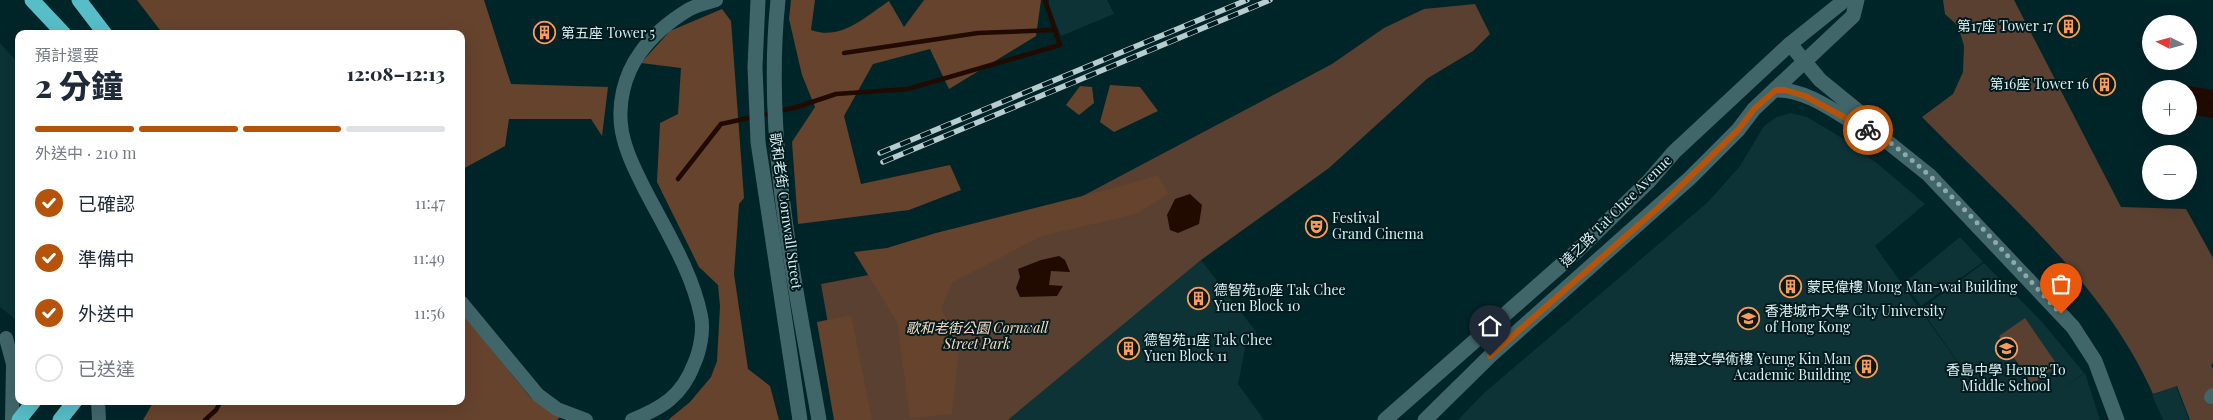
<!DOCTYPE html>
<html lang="zh-TW">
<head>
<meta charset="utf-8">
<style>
  body { margin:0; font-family:"Playfair Display","Noto Sans TC",serif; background:#f2f2f3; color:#1f2937; height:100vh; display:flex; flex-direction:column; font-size:19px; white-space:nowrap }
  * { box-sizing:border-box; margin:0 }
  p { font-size:16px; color:#747a83 }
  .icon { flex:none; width:28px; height:28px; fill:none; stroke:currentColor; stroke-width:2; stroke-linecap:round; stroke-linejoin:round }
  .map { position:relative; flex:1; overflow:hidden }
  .side { position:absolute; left:15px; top:30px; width:450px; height:375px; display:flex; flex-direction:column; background:#fff; border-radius:10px; box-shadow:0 5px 20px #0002 }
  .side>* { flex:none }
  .needle { width:32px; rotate:276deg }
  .tools { position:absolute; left:2142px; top:15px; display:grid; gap:10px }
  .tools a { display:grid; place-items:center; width:55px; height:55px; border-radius:50%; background:#fff; box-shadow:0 5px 20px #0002; font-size:25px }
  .pin { position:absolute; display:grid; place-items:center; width:42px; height:42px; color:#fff; margin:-51px -21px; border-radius:50% 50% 50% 0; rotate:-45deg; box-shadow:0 0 5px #0007 }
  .pin .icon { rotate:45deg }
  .courier { position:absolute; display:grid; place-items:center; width:50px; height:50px; margin:-25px; border:4px solid #b45309; border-radius:50%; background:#fff; color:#222; box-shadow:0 1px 6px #0007 }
  .overview em { font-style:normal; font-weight:800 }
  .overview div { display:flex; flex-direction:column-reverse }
  .overview { display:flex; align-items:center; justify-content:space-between; height:85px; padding:0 20px }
  h1 { font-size:32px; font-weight:800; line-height:38px }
  .bar { display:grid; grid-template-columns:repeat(4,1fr); gap:8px 5px; align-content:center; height:60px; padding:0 20px }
  .bar i { height:6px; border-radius:4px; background:#e0e1e3 }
  .bar .selected { background:#b45309 }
  .bar p { grid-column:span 4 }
  ol { padding:0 20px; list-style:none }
  li { display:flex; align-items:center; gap:15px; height:55px }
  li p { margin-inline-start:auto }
  li .icon { padding:5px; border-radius:50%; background:#b45309; color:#fff; stroke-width:4 }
  li:last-child { color:#747a83 }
  li i { width:28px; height:28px; border:2px solid #e0e1e3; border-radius:50% }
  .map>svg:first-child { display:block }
  .built { fill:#0d3337 }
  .green { fill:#594031 }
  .forest { fill:#66432d }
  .water { fill:#210a00 }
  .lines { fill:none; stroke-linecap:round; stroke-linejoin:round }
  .stream { stroke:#210a00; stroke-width:4.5 }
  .street { stroke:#41666a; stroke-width:14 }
  .secondary { stroke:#41666a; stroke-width:15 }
  .highway { stroke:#57bec8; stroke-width:15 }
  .rail-casing { stroke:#b6cccf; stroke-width:5.5 }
  .rail { stroke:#001b1e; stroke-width:4; stroke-dasharray:11; stroke-linecap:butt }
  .done { stroke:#8ea8ab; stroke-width:5; stroke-dasharray:0 9 }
  .route { stroke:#b45309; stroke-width:6 }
  .labels { text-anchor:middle; stroke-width:4; stroke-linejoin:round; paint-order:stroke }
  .poi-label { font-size:14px; fill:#dbeff1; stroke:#001b1e; text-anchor:start }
  .street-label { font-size:14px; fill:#dbeff1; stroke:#001b1e }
  .park-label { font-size:14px; font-style:italic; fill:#fed8c0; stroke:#001b1e }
</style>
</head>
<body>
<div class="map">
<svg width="2213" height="420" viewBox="0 0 2213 420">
  <rect width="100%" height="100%" fill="#002529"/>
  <g class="built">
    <path d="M 1049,0 L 1107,0 L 1114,14 L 1061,36 L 1049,6 Z"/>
    <path d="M 0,43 L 19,64 L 19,322 L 0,307 Z"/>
    <path d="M 1791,113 L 1807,117 L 1842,138 L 1878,164 L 1925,204 L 1875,246 L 1980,394 L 1921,309 L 1984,263 L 2042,322 L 2084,373 L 2054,394 L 2085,373 L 2100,420 L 1458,420 L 1484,393 L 1708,202 L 1740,166 L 1764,126 L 1777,117 Z"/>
    <path d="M 1960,237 L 1983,262 L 1921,306 L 1904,283 Z"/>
    <path d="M 1201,260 L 1257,333 L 1245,348 L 1238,384 L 1264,420 L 1008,420 Z"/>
    <path d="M 2176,386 L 2189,420 L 2163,420 L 2152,395 Z"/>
  </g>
  <g class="green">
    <path d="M 1943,0 L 2014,0 L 2121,207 L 2186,209 L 2213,258 L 2213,363 L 2211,365 L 2213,369 L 2213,420 L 2190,420 L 2177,386 L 2153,394 C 2104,283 2005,202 1922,117 L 1953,94 L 1963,72 L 1964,46 L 1958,26 L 1945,14 Z"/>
    <path d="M 1475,4 L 1490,34 L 1473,51 L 1428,78 L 1329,168 L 1201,260 L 1008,420 L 845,420 L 821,284 L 911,267 L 1024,227 L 1332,64 L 1384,28 L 1424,9 Z"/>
    <path d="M 2025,318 L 2058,366 L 2032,384 L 1999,336 Z"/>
  </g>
  <g class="forest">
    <path d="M 137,0 L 484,0 L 511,84 L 608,87 L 602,136 L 591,119 L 509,119 L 505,146 L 461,170 L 461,34 L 163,34 Z"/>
    <path d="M 791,0 L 815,0 L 811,30 C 841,41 865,17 889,1 L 904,27 L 924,0 L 1041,0 L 1036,36 L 949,89 L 930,49 L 873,64 L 844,116 L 861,184 L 950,165 L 961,190 L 909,210 L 798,224 L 792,142 L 815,107 L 802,75 L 789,19 Z"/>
    <path d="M 722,9 L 731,21 L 744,198 L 739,204 L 734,274 L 748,369 L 770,386 L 779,420 L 668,420 L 690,402 L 711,377 L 717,361 L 720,306 L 718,285 L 699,267 L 657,182 L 660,123 L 678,114 L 681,68 L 641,63 L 670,31 Z"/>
    <path d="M 1110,85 L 1140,87 L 1158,111 L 1114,132 L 1100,122 Z"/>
    <path d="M 1080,86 L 1092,87 L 1094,103 L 1079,115 L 1066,105 Z"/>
    <path d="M 1158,175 L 1168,194 L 1136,214 L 1042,236 L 953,282 L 941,309 L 960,342 L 952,414 L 910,418 L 897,322 L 854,252 L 887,248 L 936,233 L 1122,186 Z"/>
    <path d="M 461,312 L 531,398 L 560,417 L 557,420 L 143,420 L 154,401 L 461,401 Z"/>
    <path d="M 851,315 L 872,420 L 834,420 L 817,322 Z"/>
  </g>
  <g class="water">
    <path d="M 2169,83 L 2213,90 L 2213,118 L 2189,114 L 2189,89 L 2168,89 Z"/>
    <path d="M 1190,194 L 1202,205 L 1199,224 L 1178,233 L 1170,230 L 1167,215 L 1175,199 Z"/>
    <path d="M 1059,256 L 1065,260 L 1070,272 L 1051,271 L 1049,285 L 1063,286 L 1057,296 L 1020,297 L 1016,288 L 1020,277 L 1018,269 L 1041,260 Z"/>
  </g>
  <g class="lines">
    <g class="stream">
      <path d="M 844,53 L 978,33 L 1055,30"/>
      <path d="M 678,179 L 721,124 L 794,108 L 836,94 L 908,89 L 1060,45 L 1045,0"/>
      <path d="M 205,420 L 216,410 L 221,401"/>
    </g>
    <g class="street">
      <path d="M 461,302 L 538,395 L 557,409 L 586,420"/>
      <path d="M 6,338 L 13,364 L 12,420"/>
      <path d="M 2211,397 L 2213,395"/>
      <path d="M 98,401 L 99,420"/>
      <path d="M 632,420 C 662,408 682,396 694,364 C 700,351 704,330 701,316 C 692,271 665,229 644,188 C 635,170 626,152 622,132 C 617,105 624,75 640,53 C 652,36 670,21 688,10 C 696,5 707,3 716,0"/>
    </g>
    <g class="secondary">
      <path d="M 758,0 L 755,67 L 758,142 L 800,420"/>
      <path d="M 778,0 C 763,141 795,282 819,420"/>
      <path d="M 1790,44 L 1820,80 L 1869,120 L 1874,131"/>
      <path d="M 1776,90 C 1807,89 1838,114 1864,129 L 1874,131 L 1929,175 L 2073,327 L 2095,361 L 2117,420"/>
      <path d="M 1385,420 L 1577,251 L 1649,181 L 1674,152 L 1790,44 L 1845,0"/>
      <path d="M 1425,420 L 1490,356 L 1690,178 L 1738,130 L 1754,109 L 1853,16 L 1857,0"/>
    </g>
    <g class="highway">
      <path d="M 32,0 L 64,34"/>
      <path d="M 79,0 L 105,34"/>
      <path d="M 19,420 L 34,401"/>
      <path d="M 60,420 L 75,401"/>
    </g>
    <defs>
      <g id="rail">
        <path d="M 880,153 L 1247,0"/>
        <path d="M 883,162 L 1270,0"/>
      </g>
    </defs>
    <use href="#rail" class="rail-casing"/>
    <use href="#rail" class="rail"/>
  </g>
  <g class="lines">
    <path class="done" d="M 1868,130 C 1879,133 1888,141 1897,148 C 1957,195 2009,259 2061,314"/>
    <path class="route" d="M 1490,356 L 1659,207 L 1738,130 L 1754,109 L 1776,90 L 1785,90 L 1805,96 L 1868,130"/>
  </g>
  <defs>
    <symbol id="building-ring" viewBox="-11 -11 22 22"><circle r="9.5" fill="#001b1e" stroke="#fe9b58" stroke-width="1.5"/><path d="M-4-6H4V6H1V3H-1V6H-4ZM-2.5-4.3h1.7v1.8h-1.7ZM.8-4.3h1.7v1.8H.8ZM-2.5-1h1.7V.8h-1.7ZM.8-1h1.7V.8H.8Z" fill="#fe9b58"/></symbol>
    <symbol id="theatre-ring" viewBox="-11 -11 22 22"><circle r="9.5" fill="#001b1e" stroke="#fe9b58" stroke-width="1.5"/><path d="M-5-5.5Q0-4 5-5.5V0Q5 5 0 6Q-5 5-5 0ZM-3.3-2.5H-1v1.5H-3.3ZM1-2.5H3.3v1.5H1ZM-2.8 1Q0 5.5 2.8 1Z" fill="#fe9b58"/></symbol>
    <symbol id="university-ring" viewBox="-11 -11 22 22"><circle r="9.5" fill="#001b1e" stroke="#fe9b58" stroke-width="1.5"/><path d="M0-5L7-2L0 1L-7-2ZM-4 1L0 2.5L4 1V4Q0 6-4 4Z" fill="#fe9b58"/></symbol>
    <symbol id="school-ring" viewBox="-11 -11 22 22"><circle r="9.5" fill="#001b1e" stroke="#fe9b58" stroke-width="1.5"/><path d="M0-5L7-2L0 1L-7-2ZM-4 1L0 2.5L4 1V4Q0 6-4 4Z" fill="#fe9b58"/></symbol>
  </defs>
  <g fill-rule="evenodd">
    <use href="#building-ring" x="2056" y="14" width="25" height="25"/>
    <use href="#building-ring" x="532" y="20" width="25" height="25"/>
    <use href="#building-ring" x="2092" y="72" width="25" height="25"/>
    <use href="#theatre-ring" x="1304" y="214" width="25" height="25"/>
    <use href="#building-ring" x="1778" y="274" width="25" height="25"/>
    <use href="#building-ring" x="1186" y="286" width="25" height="25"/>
    <use href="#university-ring" x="1736" y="306" width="25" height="25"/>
    <use href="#building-ring" x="1116" y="336" width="25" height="25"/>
    <use href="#school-ring" x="1994" y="336" width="25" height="25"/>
    <use href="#building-ring" x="1854" y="354" width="25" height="25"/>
  </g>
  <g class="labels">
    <g class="poi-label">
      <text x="2053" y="31" text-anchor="end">第17座 Tower 17</text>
      <text x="561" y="38">第五座 Tower 5</text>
      <text x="2089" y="89" text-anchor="end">第16座 Tower 16</text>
      <text x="1332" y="223">Festival<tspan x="1332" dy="16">Grand Cinema</tspan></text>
      <text x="1807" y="292">蒙民偉樓 Mong Man-wai Building</text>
      <text x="1214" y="295">德智苑10座 Tak Chee<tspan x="1214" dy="16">Yuen Block 10</tspan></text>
      <text x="1765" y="316">香港城市大學 City University<tspan x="1765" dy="16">of Hong Kong</tspan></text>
      <text x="1144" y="345">德智苑11座 Tak Chee<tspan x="1144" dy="16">Yuen Block 11</tspan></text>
      <text x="1851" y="364" text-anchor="end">楊建文學術樓 Yeung Kin Man<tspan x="1851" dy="16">Academic Building</tspan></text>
      <text x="2006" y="375" text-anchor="middle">香島中學 Heung To<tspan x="2006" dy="16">Middle School</tspan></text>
    </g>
    <g class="street-label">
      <text transform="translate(786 211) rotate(82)" y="5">歌和老街 Cornwall Street</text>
      <text transform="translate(1616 211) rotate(-45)" y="5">達之路 Tat Chee Avenue</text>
    </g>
    <g class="park-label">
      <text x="977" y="333">歌和老街公園 Cornwall<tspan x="977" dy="16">Street Park</tspan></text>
    </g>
  </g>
</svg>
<div class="tools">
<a><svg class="needle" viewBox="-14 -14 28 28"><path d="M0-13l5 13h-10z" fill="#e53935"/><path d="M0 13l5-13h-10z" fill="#747a83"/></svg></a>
<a>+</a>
<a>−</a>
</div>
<div class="pin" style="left:2061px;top:314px;background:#ea580c"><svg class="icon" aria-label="bag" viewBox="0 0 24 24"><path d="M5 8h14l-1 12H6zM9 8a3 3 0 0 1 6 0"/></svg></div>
<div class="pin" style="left:1490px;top:356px;background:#1f2937"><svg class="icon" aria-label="home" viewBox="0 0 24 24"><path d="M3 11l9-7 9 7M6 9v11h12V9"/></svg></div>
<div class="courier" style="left:1868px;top:130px"><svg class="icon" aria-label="bike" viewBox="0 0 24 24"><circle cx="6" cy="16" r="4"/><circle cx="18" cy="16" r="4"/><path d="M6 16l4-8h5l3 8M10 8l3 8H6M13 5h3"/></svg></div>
<section class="side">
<div class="overview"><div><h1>2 分鐘</h1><p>預計還要</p></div><em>12:08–12:13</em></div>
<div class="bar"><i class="selected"></i><i class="selected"></i><i class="selected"></i><i></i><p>外送中 · 210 m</p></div>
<ol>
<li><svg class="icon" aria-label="check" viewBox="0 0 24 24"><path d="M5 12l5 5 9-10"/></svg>已確認<p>11:47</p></li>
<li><svg class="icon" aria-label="check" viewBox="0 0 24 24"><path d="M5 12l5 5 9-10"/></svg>準備中<p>11:49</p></li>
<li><svg class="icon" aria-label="check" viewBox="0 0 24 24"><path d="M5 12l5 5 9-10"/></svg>外送中<p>11:56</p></li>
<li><i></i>已送達</li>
</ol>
</section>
</div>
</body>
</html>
